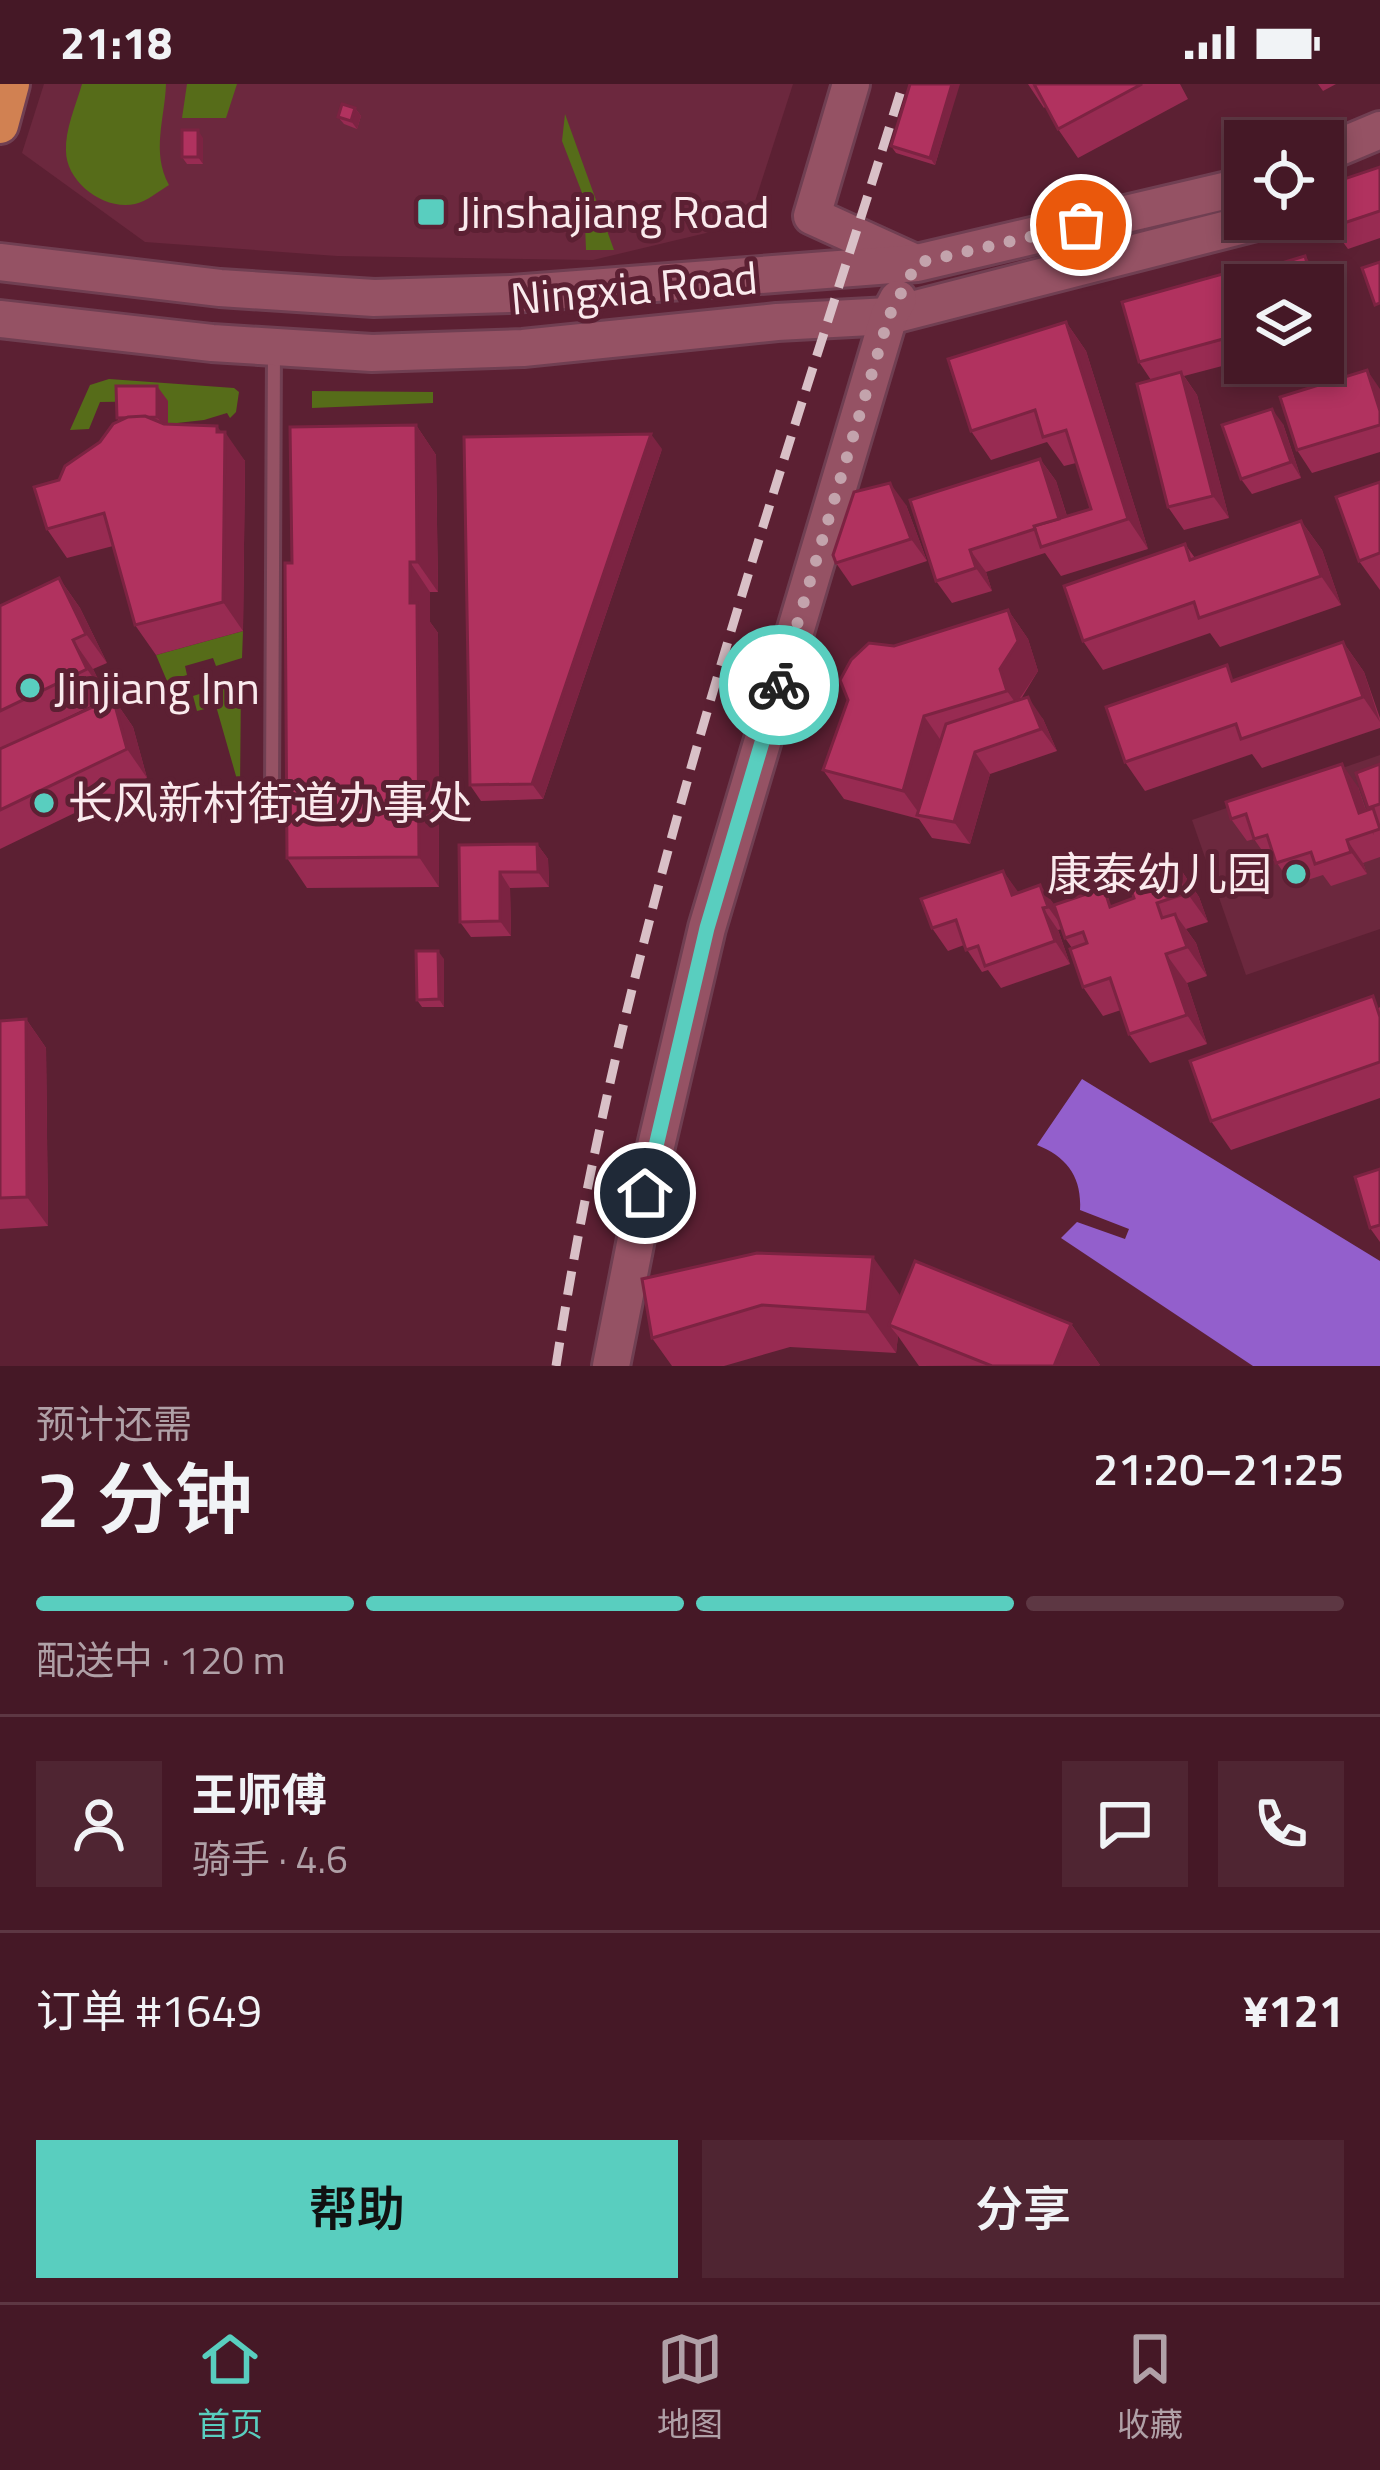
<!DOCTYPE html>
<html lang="zh">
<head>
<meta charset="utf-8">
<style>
  body { margin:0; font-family:"Titillium Web","Noto Sans SC",sans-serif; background:#4f2532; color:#f1f3f6; height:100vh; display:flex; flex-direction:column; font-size:45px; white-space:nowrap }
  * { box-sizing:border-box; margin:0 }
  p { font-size:39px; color:#b0a0a7 }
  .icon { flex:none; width:66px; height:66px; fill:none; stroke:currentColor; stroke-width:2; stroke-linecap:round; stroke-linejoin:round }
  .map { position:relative; height:1282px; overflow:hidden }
  .drawer { display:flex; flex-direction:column; background:#451826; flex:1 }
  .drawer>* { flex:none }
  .fabs { position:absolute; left:1224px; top:36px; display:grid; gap:24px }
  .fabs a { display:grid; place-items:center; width:120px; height:120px; border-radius:0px; background:#451826; box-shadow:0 6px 18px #0003,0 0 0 3px #5d3743; font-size:60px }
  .pin { position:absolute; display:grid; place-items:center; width:102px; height:102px; color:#fff; margin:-51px; border:6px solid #fff; border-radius:50%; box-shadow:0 3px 12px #0007 }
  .courier { position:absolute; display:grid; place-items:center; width:120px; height:120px; margin:-60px; border:9px solid #59cebf; border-radius:50%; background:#fff; color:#222; box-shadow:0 3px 15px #0007 }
  .overview em { font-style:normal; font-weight:600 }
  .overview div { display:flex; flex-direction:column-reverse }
  .overview { display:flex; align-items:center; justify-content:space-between; height:204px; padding:0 36px }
  h1 { font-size:78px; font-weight:600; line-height:90px }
  .bar { display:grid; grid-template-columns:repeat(4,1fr); gap:18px 12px; align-content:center; height:144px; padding:0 36px }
  .bar i { height:15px; border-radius:9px; background:#5d3743 }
  .bar .active { background:#59cebf }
  .bar p { grid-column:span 4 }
  .line { display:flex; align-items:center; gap:30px; padding:0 36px; border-top:3px solid #5d3743 }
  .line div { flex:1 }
  .round { display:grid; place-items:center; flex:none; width:126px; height:126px; border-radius:0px; background:#4f2532 }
  .button { display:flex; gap:24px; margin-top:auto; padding:24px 36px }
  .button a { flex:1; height:138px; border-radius:0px; background:#59cebf; color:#111; font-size:48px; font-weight:600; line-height:138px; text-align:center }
  .button a+a { background:#4f2532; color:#f1f3f6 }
  .status { display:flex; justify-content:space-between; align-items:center; height:84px; padding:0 60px; background:#451826; direction:ltr }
  .status svg { height:33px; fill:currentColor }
  .tab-bar { display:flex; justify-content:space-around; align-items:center; height:168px; border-top:3px solid #5d3743; background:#451826; font-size:33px; color:#b0a0a7 }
  .tab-bar a { display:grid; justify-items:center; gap:6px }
  .tab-bar .active { color:#59cebf }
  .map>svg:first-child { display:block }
  .built { fill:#6c283e }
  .green { fill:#566c19 }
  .water { fill:#935fcc }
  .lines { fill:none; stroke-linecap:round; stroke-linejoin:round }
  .lane-casing { stroke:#703f52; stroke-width:18 }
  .secondary-casing { stroke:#703f52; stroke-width:42 }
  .primary-casing { stroke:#703f52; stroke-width:42 }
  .lane { stroke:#955264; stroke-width:12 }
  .secondary { stroke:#955264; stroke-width:36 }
  .primary { stroke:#d18152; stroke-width:36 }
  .rail { stroke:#d9c0c7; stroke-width:9; stroke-dasharray:24 12; stroke-linecap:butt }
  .wall { fill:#982b52 }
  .shaded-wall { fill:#7c2342 }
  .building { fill:#b1325f; stroke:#7c2342; stroke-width:3 }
  .done { stroke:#c3a3ac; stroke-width:12; stroke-dasharray:0 21.6 }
  .route { stroke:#59cebf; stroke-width:15 }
  .poi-dot { fill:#59cebf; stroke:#5c2033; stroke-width:4.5 }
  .labels { text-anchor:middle; stroke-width:10; stroke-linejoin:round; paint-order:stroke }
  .poi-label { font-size:45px; fill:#faeaed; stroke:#5c2033; text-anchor:start }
  .street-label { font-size:45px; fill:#faeaed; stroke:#5c2033 }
</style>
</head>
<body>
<div class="status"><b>21:18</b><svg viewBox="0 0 49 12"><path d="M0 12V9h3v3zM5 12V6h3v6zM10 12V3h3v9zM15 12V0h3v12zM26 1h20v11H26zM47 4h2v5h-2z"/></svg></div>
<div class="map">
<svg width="1380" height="1282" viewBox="0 0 1380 1282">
  <rect width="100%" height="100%" fill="#5c2033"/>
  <g class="built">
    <path d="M 44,0 L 793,0 L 748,139 L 593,176 L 337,172 L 145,158 L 22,69 Z"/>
    <path d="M 1380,671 L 1380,845 L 1246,891 L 1192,736 Z"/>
  </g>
  <g class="green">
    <path d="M 82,0 L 166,0 C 165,34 151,68 169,101 C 159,107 146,118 135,120 C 104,127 66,98 66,67 C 65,45 76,21 82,0 Z"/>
    <path d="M 187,0 L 237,0 L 226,34 L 182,34 Z"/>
    <path d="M 565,30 L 614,166 L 586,166 L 584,114 L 562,57 Z"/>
    <path d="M 109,295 L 234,304 L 239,308 L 236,328 L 230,334 L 227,329 L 204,336 L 168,340 L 167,317 L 100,318 L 89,345 L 70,346 L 90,301 Z"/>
    <path d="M 312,307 L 433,308 L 433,319 L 312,324 Z"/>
    <path d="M 243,547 L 242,574 L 216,582 L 213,574 L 185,582 L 187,591 L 167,597 L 156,571 Z"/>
    <path d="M 241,597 L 240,706 L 216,622 L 197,627 L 193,612 Z"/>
  </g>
  <path class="water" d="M 1082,995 L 1380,1177 L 1380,1282 L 1253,1282 L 1061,1154 L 1077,1138 L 1125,1155 L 1129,1145 L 1080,1126 C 1082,1093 1067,1073 1037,1061 Z"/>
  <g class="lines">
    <defs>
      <path id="lane" d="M 272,710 L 274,264"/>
      <g id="secondary">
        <path d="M 851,0 L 812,132 L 913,178"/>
        <path d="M 1323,70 L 1380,46"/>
        <path d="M 0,178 L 220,204 L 374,214 L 512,210 L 917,179 L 1245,102"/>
        <path d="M 0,235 L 212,259 L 372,269 L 523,264 L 777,238 L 889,232 L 1267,135"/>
        <path d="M 611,1282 L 645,1109 L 707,844 L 889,232 L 898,215"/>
      </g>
      <path id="primary" d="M 0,41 L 11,0"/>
    </defs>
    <use href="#lane" class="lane-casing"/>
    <use href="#secondary" class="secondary-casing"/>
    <use href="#primary" class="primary-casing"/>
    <use href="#lane" class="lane"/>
    <use href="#secondary" class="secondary"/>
    <use href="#primary" class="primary"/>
    <path class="rail" d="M 556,1282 C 623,843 771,422 903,0"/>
  </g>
  <g class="wall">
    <path d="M 910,0 L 959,0 L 935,81 L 896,69 L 891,62 Z"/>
    <path d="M 1028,0 L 1180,0 L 1188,15 L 1078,74 L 1058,45 L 1046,22 L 1044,24 Z"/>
    <path d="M 1318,0 L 1336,0 L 1323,7 Z"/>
    <path d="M 355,24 L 361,32 L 357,45 L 344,40 L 338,33 Z"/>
    <path d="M 203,54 L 203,80 L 187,80 L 182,73 Z"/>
    <path d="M 1380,83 L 1380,154 L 1348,165 L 1332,143 Z"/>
    <path d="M 1245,201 L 1245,276 L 1184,292 L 1197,311 L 1229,434 L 1184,446 L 1168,423 L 1151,296 L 1139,278 Z"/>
    <path d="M 1066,238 L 1086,267 L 1148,465 L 1061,492 L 1045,469 L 986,488 L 992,507 L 952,519 L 936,497 L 1040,375 L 1056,397 L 1067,432 L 1091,425 L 1076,379 L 1064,382 L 1047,358 L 991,376 L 971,347 Z"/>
    <path d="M 1380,305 L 1380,368 L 1312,389 L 1297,366 Z"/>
    <path d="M 168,317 L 168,340 L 221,348 L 245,377 L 243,547 L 156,571 L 135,541 L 113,462 L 67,474 L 47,445 L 59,396 L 100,358 L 119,337 L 117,334 Z"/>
    <path d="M 1283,340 L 1301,394 L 1252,410 L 1241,395 Z"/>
    <path d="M 416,341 L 436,371 L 438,508 L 430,508 L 430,538 L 438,549 L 439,803 L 307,804 L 287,774 L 292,479 Z"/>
    <path d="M 662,365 L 543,715 L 481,717 L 470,701 Z"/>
    <path d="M 1380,398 L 1380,506 L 1359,477 Z"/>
    <path d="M 906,421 L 927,477 L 852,502 L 836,479 Z"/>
    <path d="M 1301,437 L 1322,466 L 1341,521 L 1220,563 L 1210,549 L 1103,586 L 1083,557 L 1185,460 L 1195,474 Z"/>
    <path d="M 59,494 L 80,524 L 107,579 L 93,585 L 107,614 L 25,654 L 113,614 L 133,643 L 147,694 L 0,765 L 0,522 Z"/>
    <path d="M 1008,526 L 1028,555 L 1038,587 L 1021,615 L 1043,635 L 1057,667 L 990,690 L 970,760 L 932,754 L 919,735 L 844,715 L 823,686 L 848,616 L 894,562 Z"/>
    <path d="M 1343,558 L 1364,588 L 1380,634 L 1380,644 L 1262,684 L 1252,670 L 1145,707 L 1125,678 L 1237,595 Z"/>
    <path d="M 1380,680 L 1380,773 L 1363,779 L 1367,790 L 1331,802 L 1323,791 L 1292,801 L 1275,776 L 1270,778 L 1254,755 L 1247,757 L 1231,735 L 1226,718 L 1358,703 L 1366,726 L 1369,725 Z"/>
    <path d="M 537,760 L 548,775 L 549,803 L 510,804 L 511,852 L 471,853 L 460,838 L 459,761 Z"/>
    <path d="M 1179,783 L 1199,813 L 1208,838 L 1186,845 L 1196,859 L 1207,892 L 1187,899 L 1207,960 L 1150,979 L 1129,950 L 1121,926 L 1103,932 L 1083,903 L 1072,864 L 1065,854 L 1062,845 L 1058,846 L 1070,880 L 1001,904 L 988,886 L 982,888 L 964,861 L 948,867 L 932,844 L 1003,787 L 1018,809 L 1040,801 L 1054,821 L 1115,821 L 1134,814 Z"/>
    <path d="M 444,875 L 444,923 L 422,923 L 417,916 Z"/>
    <path d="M 1380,923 L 1380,1014 L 1231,1066 L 1211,1037 Z"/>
    <path d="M 26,935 L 46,964 L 48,1142 L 0,1145 L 0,937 Z"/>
    <path d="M 1380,1085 L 1380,1158 L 1370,1144 Z"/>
    <path d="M 642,1195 L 901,1213 L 1071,1240 L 1100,1281 L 919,1282 L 898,1252 L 896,1269 L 790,1263 L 724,1282 L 672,1282 L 652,1254 Z"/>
  </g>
  <g class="shaded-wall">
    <path d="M 952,0 L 960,0 L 935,81 L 930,74 Z"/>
    <path d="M 355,24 L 361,32 L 357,45 L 351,37 Z"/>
    <path d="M 198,46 L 203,54 L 203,80 L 198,73 Z"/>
    <path d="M 1305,172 L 1316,187 L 1320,201 L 1314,201 Z"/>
    <path d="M 1066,238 L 1086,267 L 1148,465 L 1128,435 Z"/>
    <path d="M 1367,286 L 1380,305 L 1380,327 Z"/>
    <path d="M 1181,288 L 1197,311 L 1229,434 L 1213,412 Z"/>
    <path d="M 157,302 L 168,317 L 168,348 L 157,333 Z"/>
    <path d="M 1272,325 L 1283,340 L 1301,394 L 1291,378 Z"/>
    <path d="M 416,341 L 436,371 L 438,508 L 417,478 Z"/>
    <path d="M 217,342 L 225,353 L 225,348 L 245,377 L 243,547 L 223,518 Z"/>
    <path d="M 651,350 L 662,365 L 543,715 L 532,700 Z"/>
    <path d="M 1040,375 L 1056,397 L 1073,452 L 1060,437 Z"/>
    <path d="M 890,399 L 906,421 L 927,477 L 911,455 Z"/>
    <path d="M 1301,437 L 1322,466 L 1341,521 L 1321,492 Z"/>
    <path d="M 970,466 L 986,488 L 992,507 L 976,484 Z"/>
    <path d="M 410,478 L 430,508 L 430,538 L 438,549 L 439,803 L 419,773 Z"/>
    <path d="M 59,494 L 80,524 L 107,579 L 86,550 Z"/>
    <path d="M 1008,526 L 1028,555 L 1038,587 L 1020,614 L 1028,636 L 1007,607 L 1000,585 Z"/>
    <path d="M 73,556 L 93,585 L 107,614 L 87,585 Z"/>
    <path d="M 1343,558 L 1364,588 L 1380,638 L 1363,613 Z"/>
    <path d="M 1028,613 L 1043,635 L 1057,667 L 1041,645 Z"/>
    <path d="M 113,614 L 133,643 L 147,694 L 127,665 Z"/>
    <path d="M 924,632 L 944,661 L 921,732 L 903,707 Z"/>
    <path d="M 975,668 L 990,690 L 970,760 L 954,738 Z"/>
    <path d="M 1342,680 L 1358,703 L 1374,751 L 1359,729 Z"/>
    <path d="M 1347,756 L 1363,779 L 1367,790 L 1351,768 Z"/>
    <path d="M 537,760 L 548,775 L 549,803 L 538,788 Z"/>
    <path d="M 1179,783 L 1199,813 L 1208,838 L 1187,809 Z"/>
    <path d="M 1003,787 L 1019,809 L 1012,811 Z"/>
    <path d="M 500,788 L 510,804 L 511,852 L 500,837 Z"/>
    <path d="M 1040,801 L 1056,823 L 1064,845 L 1048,823 Z"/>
    <path d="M 1043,824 L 1058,846 L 1070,880 L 1055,857 Z"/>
    <path d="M 1175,830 L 1196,859 L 1207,892 L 1187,863 Z"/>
    <path d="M 438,867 L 444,875 L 444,923 L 439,915 Z"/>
    <path d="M 1166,870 L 1187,899 L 1207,960 L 1187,931 Z"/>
    <path d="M 26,935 L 46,964 L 48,1142 L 27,1113 Z"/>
    <path d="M 873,1173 L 902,1214 L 889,1241 L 898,1252 L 896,1269 L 867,1228 Z"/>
    <path d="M 1071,1240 L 1100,1281 L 1099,1282 L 1054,1282 Z"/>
  </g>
  <g class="building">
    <path d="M 910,0 L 952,0 L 930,74 L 891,62 Z"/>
    <path d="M 1034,0 L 1142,0 L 1058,45 Z"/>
    <path d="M 342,20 L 355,24 L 351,37 L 338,33 Z"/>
    <rect x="182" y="46" width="16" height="27"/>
    <path d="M 1380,83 L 1380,127 L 1332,143 L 1323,116 L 1323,102 Z"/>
    <path d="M 1305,172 L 1313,200 L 1263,201 L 1259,186 Z"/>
    <path d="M 1380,178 L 1380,219 L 1375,221 L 1362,184 Z"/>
    <path d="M 1244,184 L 1248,201 L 1245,201 L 1245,249 L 1139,278 L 1122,218 Z"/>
    <path d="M 1066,238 L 1128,435 L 1041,463 L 1034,442 L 1091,425 L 1066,346 L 1043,353 L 1035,326 L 971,347 L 948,275 Z"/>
    <path d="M 1367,286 L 1380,327 L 1380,341 L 1297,366 L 1280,313 Z"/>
    <path d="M 1181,288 L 1213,412 L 1168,423 L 1137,300 Z"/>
    <path d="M 116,302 L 157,302 L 157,333 L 117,334 Z"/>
    <path d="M 1272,325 L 1291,378 L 1241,395 L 1222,341 Z"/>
    <path d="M 145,332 L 164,340 L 217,342 L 217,348 L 225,348 L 223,518 L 135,541 L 104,429 L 47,445 L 34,403 L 59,396 L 65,382 L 100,358 L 113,340 L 128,333 Z"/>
    <path d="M 416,341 L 417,478 L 410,478 L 410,519 L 417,519 L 419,773 L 287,774 L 285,479 L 292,479 L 290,343 Z"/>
    <path d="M 651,350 L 532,700 L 470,701 L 464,353 Z"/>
    <path d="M 1040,375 L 1059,435 L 1034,442 L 1035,445 L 970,466 L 976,484 L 936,497 L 910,416 Z"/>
    <path d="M 1380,398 L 1380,469 L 1359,477 L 1336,413 Z"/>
    <path d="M 890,399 L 911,455 L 836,479 L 833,471 L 854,408 Z"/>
    <path d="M 1301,437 L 1321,492 L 1199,534 L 1194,518 L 1083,557 L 1064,502 L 1185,460 L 1190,476 Z"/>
    <path d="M 59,494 L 86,550 L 73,556 L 87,585 L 0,627 L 0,522 Z"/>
    <path d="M 1008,526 L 1018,557 L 1000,585 L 1007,607 L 924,632 L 903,707 L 823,686 L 848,616 L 840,596 L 851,576 L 869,559 L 894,562 Z"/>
    <path d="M 1343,558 L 1363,613 L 1241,655 L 1236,640 L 1125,678 L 1106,623 L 1227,581 L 1232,597 Z"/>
    <path d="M 1028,613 L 1041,645 L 975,668 L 954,738 L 917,731 L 946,640 Z"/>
    <path d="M 113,614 L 127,665 L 0,726 L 0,665 Z"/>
    <path d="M 1342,680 L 1359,729 L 1373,724 L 1380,745 L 1347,756 L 1351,768 L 1315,780 L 1311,768 L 1276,779 L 1267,751 L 1254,755 L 1246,730 L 1231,735 L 1226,718 Z"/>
    <path d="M 1380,680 L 1380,720 L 1368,724 L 1356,689 Z"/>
    <path d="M 537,760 L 538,788 L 500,788 L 500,837 L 460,838 L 459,761 Z"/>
    <path d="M 1179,783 L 1187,809 L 1157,819 L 1162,834 L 1175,830 L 1187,863 L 1166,870 L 1187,931 L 1129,950 L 1110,894 L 1083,903 L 1070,865 L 1087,859 L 1083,848 L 1065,854 L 1054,821 L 1104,804 L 1110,823 L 1134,814 L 1129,800 Z"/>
    <path d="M 1003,787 L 1012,811 L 1040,801 L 1048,823 L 1043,824 L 1055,857 L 985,882 L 978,862 L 966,866 L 956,836 L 932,844 L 921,815 Z"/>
    <path d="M 416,867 L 438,867 L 439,915 L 417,916 Z"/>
    <path d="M 1373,912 L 1380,933 L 1380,978 L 1211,1037 L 1190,977 Z"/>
    <path d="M 26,935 L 27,1113 L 0,1114 L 0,937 Z"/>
    <path d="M 1380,1085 L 1380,1141 L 1370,1144 L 1355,1093 Z"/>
    <path d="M 757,1169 L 873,1173 L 867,1228 L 762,1221 L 652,1254 L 642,1195 Z"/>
    <path d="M 915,1177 L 1071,1240 L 1054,1282 L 992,1282 L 889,1241 Z"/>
  </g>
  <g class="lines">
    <path class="done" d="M 779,601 L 889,232 L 917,179 L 1081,141"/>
    <path class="route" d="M 645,1109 L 707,844 L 779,601"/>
  </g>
  <g class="poi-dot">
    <rect x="416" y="113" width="30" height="30" rx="6"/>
    <circle cx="30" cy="604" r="12"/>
    <circle cx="44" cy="719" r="12"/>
    <circle cx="1296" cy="790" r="12"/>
  </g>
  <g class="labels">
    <g class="poi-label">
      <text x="458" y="144">Jinshajiang Road</text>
      <text x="54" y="620">Jinjiang Inn</text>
      <text x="68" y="735">长风新村街道办事处</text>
      <text x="1272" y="806" text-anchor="end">康泰幼儿园</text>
    </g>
    <g class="street-label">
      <text transform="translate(634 204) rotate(-5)" y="16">Ningxia Road</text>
    </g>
  </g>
</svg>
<div class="fabs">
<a><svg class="icon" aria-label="locate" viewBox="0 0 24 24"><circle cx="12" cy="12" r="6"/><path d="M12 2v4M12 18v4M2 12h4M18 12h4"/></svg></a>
<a><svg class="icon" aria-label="layers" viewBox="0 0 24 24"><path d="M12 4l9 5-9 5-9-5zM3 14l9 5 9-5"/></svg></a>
</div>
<div class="pin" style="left:1081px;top:141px;background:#ea580c"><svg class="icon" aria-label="bag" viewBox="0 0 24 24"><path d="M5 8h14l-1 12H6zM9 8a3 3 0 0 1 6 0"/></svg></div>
<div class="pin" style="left:645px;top:1109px;background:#1f2937"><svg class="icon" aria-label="home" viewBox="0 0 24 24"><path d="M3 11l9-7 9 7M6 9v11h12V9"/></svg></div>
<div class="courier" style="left:779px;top:601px"><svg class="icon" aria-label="bike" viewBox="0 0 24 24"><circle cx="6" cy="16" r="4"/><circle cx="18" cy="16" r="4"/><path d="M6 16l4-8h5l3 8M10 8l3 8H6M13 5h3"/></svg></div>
</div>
<section class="drawer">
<div class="overview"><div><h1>2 分钟</h1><p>预计还需</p></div><em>21:20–21:25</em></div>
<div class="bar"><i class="active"></i><i class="active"></i><i class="active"></i><i></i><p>配送中 · 120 m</p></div>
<div class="line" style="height:216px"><a class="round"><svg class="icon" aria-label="person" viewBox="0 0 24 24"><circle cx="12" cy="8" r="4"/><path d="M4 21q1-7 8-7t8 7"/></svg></a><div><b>王师傅</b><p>骑手 · 4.6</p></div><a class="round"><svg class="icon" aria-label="chat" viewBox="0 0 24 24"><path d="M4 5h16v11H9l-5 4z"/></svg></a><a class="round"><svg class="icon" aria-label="phone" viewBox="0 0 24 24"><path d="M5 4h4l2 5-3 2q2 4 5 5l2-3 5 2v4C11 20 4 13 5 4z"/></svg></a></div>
<div class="line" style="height:156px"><div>订单 #1649</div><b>¥121</b></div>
<div class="button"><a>帮助</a><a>分享</a></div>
</section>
<nav class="tab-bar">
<a class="active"><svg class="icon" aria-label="home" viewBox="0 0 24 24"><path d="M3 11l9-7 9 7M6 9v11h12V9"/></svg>首页</a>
<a><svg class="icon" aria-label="map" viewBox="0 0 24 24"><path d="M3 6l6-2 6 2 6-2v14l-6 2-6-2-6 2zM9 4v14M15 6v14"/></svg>地图</a>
<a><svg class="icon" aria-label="saved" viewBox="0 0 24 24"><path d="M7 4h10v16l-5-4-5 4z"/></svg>收藏</a>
</nav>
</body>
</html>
